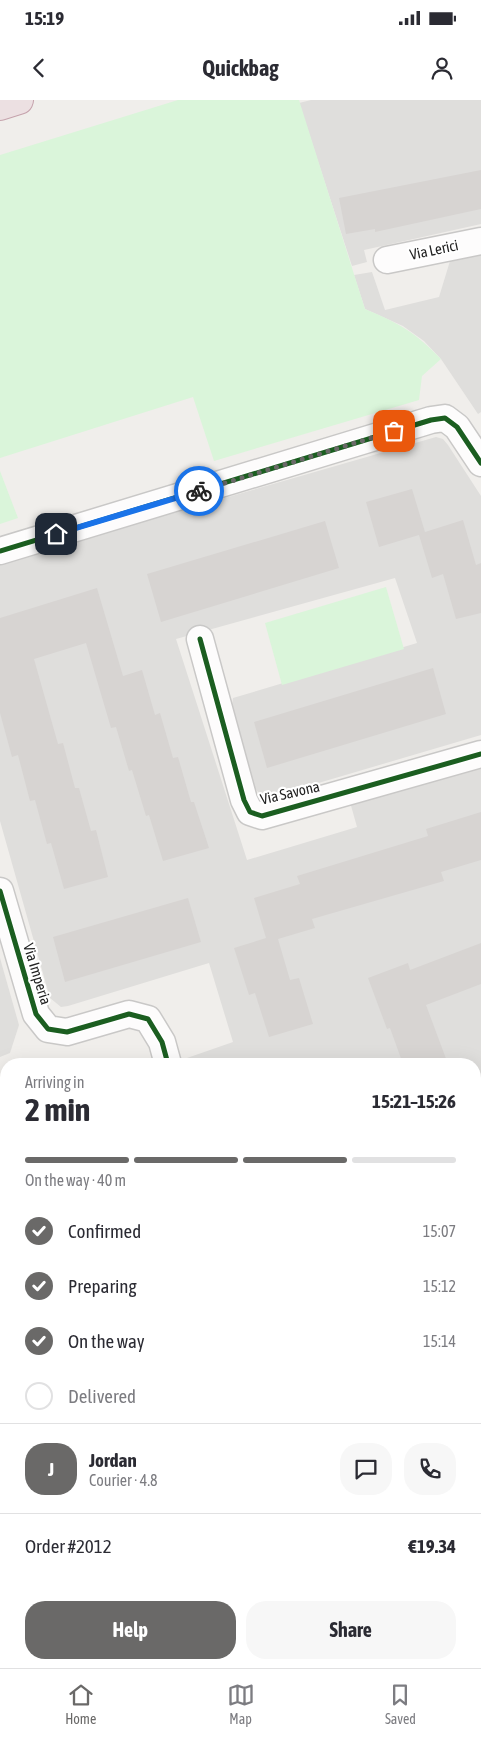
<!DOCTYPE html>
<html lang="en">
<head>
<meta charset="utf-8">
<style>
  body { margin:0; font-family:"Asap Condensed",sans-serif; background:#f7f7f7; color:#2b2b33; height:100vh; display:flex; flex-direction:column; font-size:19px; white-space:nowrap }
  * { box-sizing:border-box; margin:0 }
  p { font-size:16px; color:#7c7c81 }
  .icon { flex:none; width:28px; height:28px; fill:none; stroke:currentColor; stroke-width:2; stroke-linecap:round; stroke-linejoin:round }
  .map { position:relative; flex:1; overflow:hidden }
  .side { position:absolute; left:0px; top:958px; width:481px; height:611px; display:flex; flex-direction:column; background:#fff; border-radius:20px 20px 0 0; box-shadow:0 5px 20px #0002 }
  .side>* { flex:none }
  .pin { position:absolute; display:grid; place-items:center; width:42px; height:42px; color:#fff; margin:-21px; border-radius:10px; box-shadow:0 2px 8px #0006 }
  .courier { position:absolute; display:grid; place-items:center; width:50px; height:50px; margin:-25px; border:4px solid #1a73e8; border-radius:50%; background:#fff; color:#222; box-shadow:0 1px 6px #0007 }
  .summary em { font-style:normal; font-weight:700 }
  .summary div { display:flex; flex-direction:column-reverse }
  .summary { display:flex; align-items:center; justify-content:space-between; height:85px; padding:0 25px }
  h1 { font-size:32px; font-weight:700; line-height:38px }
  .bar { display:grid; grid-template-columns:repeat(4,1fr); gap:8px 5px; align-content:center; height:60px; padding:0 25px }
  .bar i { height:6px; border-radius:4px; background:#e1e1e2 }
  .bar .selected { background:#6a6968 }
  .bar p { grid-column:span 4 }
  .line { display:flex; align-items:center; gap:12px; padding:0 25px; border-top:1px solid #e1e1e2 }
  .line div { flex:1 }
  .round { display:grid; place-items:center; flex:none; width:52px; height:52px; border-radius:20px; background:#f7f7f7 }
  ol { padding:0 25px; list-style:none }
  li { display:flex; align-items:center; gap:15px; height:55px }
  li p { margin-inline-start:auto }
  li .icon { padding:5px; border-radius:50%; background:#6a6968; color:#fff; stroke-width:4 }
  li:last-child { color:#7c7c81 }
  li i { width:28px; height:28px; border:2px solid #e1e1e2; border-radius:50% }
  .action { display:flex; gap:10px; margin-top:auto; padding:10px 25px }
  .action a { flex:1; height:58px; border-radius:20px; background:#6a6968; color:#fff; font-size:20px; font-weight:700; line-height:58px; text-align:center }
  .action a+a { background:#f7f7f7; color:#2b2b33 }
  .status { display:flex; justify-content:space-between; align-items:center; height:35px; padding:0 25px; background:#fff; direction:ltr }
  .status svg { height:14px; fill:currentColor }
  header { display:flex; justify-content:space-between; align-items:center; height:65px; padding:0 25px; background:#fff; font-size:22px; font-weight:700 }
  .menu { display:flex; justify-content:space-around; align-items:center; height:70px; border-top:1px solid #e1e1e2; background:#fff; font-size:14px; color:#7c7c81 }
  .menu a { display:grid; justify-items:center; gap:2px }
  .menu .selected { color:#6a6968 }
  .map>svg:first-child { display:block }
  .residential { fill:#dfdedc }
  .park { fill:#daf5da }
  .building { fill:#d7d4d2 }
  .lines { fill:none; stroke-linecap:round; stroke-linejoin:round }
  .street-casing { stroke:#c9c8c7; stroke-width:29 }
  .highway-casing { stroke:#c5a2ac; stroke-width:30 }
  .street { stroke:#fdfcfc; stroke-width:26 }
  .highway { stroke:#ece0e2; stroke-width:28 }
  .cycleway-casing { stroke:#fff; stroke-width:8 }
  .cycleway { stroke:#1b5e20; stroke-width:5 }
  .done { stroke:#6a6968; stroke-width:5; stroke-dasharray:0 9 }
  .route { stroke:#1a73e8; stroke-width:6 }
  .labels { text-anchor:middle; stroke-width:4.5; stroke-linejoin:round; paint-order:stroke }
  .street-label { font-size:15px; fill:#222; stroke:#fff }
</style>
</head>
<body>
<div class="status"><b>15:19</b><svg viewBox="0 0 49 12"><path d="M0 12V9h3v3zM5 12V6h3v6zM10 12V3h3v9zM15 12V0h3v12zM26 1h20v11H26zM47 4h2v5h-2z"/></svg></div>
<header><svg class="icon" aria-label="back" viewBox="0 0 24 24"><path d="M15 5l-7 7 7 7"/></svg>Quickbag<svg class="icon" aria-label="person" viewBox="0 0 24 24"><circle cx="12" cy="8" r="4"/><path d="M4 21q1-7 8-7t8 7"/></svg></header>
<div class="map">
<svg width="481" height="1568" viewBox="0 0 481 1568">
  <rect width="100%" height="100%" fill="#f0eeeb"/>
  <g class="residential">
    <path d="M 311,0 L 481,0 L 481,124 L 364,150 L 367,162 L 352,166 L 299,3 Z"/>
    <path d="M 481,154 L 481,312 L 478,314 L 441,259 L 424,241 L 403,226 L 365,209 L 354,175 L 372,172 L 385,210 L 439,197 L 450,161 Z"/>
    <path d="M 436,337 L 443,339 L 448,345 L 481,396 L 481,635 L 271,697 L 264,696 L 257,691 L 253,684 L 232,605 L 233,598 L 417,543 L 395,478 L 176,539 L 247,760 L 357,727 L 350,702 L 481,664 L 481,1264 L 475,1265 L 475,964 L 189,964 L 187,958 L 233,942 L 209,863 L 68,906 L 61,907 L 50,898 L 0,721 L 0,463 Z"/>
    <path d="M 0,858 L 19,925 L 10,953 L 0,957 Z"/>
    <path d="M 125,958 L 142,961 L 145,964 L 80,964 Z"/>
    <path d="M 0,1098 L 6,1119 L 6,1380 L 0,1382 Z"/>
    <path d="M 481,1309 L 481,1470 L 475,1472 L 475,1311 Z"/>
    <path d="M 6,1456 L 6,1562 L 196,1563 L 179,1568 L 0,1568 L 0,1458 Z"/>
    <path d="M 481,1489 L 481,1568 L 236,1568 L 253,1562 L 475,1562 L 475,1491 Z"/>
  </g>
  <g class="park">
    <path d="M 178,0 L 299,0 L 365,209 C 400,224 415,232 441,259 L 422,276 L 419,300 L 214,361 L 193,297 L 0,358 L 0,55 Z"/>
    <path d="M 0,371 L 18,418 L 0,424 Z"/>
    <path d="M 386,487 L 404,549 L 282,585 L 265,523 Z"/>
  </g>
  <g class="building">
    <path d="M 481,70 L 481,109 L 375,132 L 375,129 L 346,134 L 339,98 Z"/>
    <path d="M 412,389 L 425,432 L 463,420 L 476,465 L 481,463 L 481,513 L 456,519 L 443,474 L 432,478 L 419,435 L 379,447 L 366,402 Z"/>
    <path d="M 325,421 L 339,468 L 161,522 L 147,474 Z"/>
    <path d="M 97,488 L 123,576 L 142,570 L 155,615 L 160,613 L 173,658 L 178,657 L 191,702 L 194,702 L 209,748 L 163,761 L 149,715 L 146,716 L 132,670 L 129,671 L 116,627 L 111,628 L 86,543 L 34,559 L 58,644 L 63,643 L 75,688 L 79,688 L 91,731 L 96,730 L 108,777 L 64,789 L 51,743 L 47,744 L 35,700 L 30,701 L 18,655 L 12,657 L 0,613 L 0,518 Z"/>
    <path d="M 433,568 L 446,614 L 267,668 L 254,622 Z"/>
    <path d="M 481,712 L 481,760 L 441,772 L 444,781 L 312,819 L 315,828 L 278,839 L 290,880 L 299,878 L 313,924 L 269,937 L 255,893 L 249,895 L 234,848 L 266,838 L 254,798 L 300,784 L 297,776 L 428,736 L 426,729 Z"/>
    <path d="M 188,798 L 201,842 L 65,882 L 53,837 Z"/>
    <path d="M 481,843 L 481,884 L 426,905 L 448,964 L 403,964 L 390,928 L 387,929 L 368,878 L 408,863 L 410,870 Z"/>
  </g>
  <g class="lines">
    <defs>
      <g id="street">
        <path d="M 387,160 L 481,141"/>
        <path d="M 0,451 L 431,320 L 445,318 L 457,327 L 481,363"/>
        <path d="M 200,539 L 244,700 L 250,712 L 262,716 L 481,654"/>
        <path d="M 0,791 L 36,914 L 48,929 L 67,932 L 129,914 L 148,919 L 162,942 L 168,964"/>
        <path d="M 475,1298 L 481,1296"/>
        <path d="M 0,1428 L 6,1428"/>
        <path d="M 475,1485 L 481,1483"/>
        <path d="M 222,1568 L 238,1562"/>
      </g>
      <path id="highway" d="M 0,6 L 19,0"/>
    </defs>
    <use href="#street" class="street-casing"/>
    <use href="#highway" class="highway-casing"/>
    <use href="#street" class="street"/>
    <use href="#highway" class="highway"/>
    <defs>
      <g id="cycleway">
        <path d="M 0,451 L 431,320 L 445,318 L 457,327 L 481,363"/>
        <path d="M 200,539 L 244,700 L 250,712 L 262,716 L 481,654"/>
        <path d="M 0,791 L 36,914 L 48,929 L 67,932 L 129,914 L 148,919 L 162,942 L 168,964"/>
      </g>
    </defs>
    <use href="#cycleway" class="cycleway-casing"/>
    <use href="#cycleway" class="cycleway"/>
  </g>
  <g class="lines">
    <path class="done" d="M 199,391 L 394,331"/>
    <path class="route" d="M 56,434 L 199,391"/>
  </g>
  <g class="labels">
    <g class="street-label">
      <text transform="translate(434 150) rotate(-12)" y="5">Via Lerici</text>
      <text transform="translate(290 693) rotate(-13)" y="5">Via Savona</text>
      <text transform="translate(37 874) rotate(73)" y="5">Via Imperia</text>
    </g>
  </g>
</svg>
<div class="pin" style="left:394px;top:331px;background:#ea580c"><svg class="icon" aria-label="bag" viewBox="0 0 24 24"><path d="M5 8h14l-1 12H6zM9 8a3 3 0 0 1 6 0"/></svg></div>
<div class="pin" style="left:56px;top:434px;background:#1f2937"><svg class="icon" aria-label="home" viewBox="0 0 24 24"><path d="M3 11l9-7 9 7M6 9v11h12V9"/></svg></div>
<div class="courier" style="left:199px;top:391px"><svg class="icon" aria-label="bike" viewBox="0 0 24 24"><circle cx="6" cy="16" r="4"/><circle cx="18" cy="16" r="4"/><path d="M6 16l4-8h5l3 8M10 8l3 8H6M13 5h3"/></svg></div>
<section class="side">
<div class="summary"><div><h1>2 min</h1><p>Arriving in</p></div><em>15:21–15:26</em></div>
<div class="bar"><i class="selected"></i><i class="selected"></i><i class="selected"></i><i></i><p>On the way · 40 m</p></div>
<ol>
<li><svg class="icon" aria-label="check" viewBox="0 0 24 24"><path d="M5 12l5 5 9-10"/></svg>Confirmed<p>15:07</p></li>
<li><svg class="icon" aria-label="check" viewBox="0 0 24 24"><path d="M5 12l5 5 9-10"/></svg>Preparing<p>15:12</p></li>
<li><svg class="icon" aria-label="check" viewBox="0 0 24 24"><path d="M5 12l5 5 9-10"/></svg>On the way<p>15:14</p></li>
<li><i></i>Delivered</li>
</ol>
<div class="line" style="height:90px"><b class="round" style="background:#6a6968;color:#fff">J</b><div><b>Jordan</b><p>Courier · 4.8</p></div><a class="round"><svg class="icon" aria-label="chat" viewBox="0 0 24 24"><path d="M4 5h16v11H9l-5 4z"/></svg></a><a class="round"><svg class="icon" aria-label="phone" viewBox="0 0 24 24"><path d="M5 4h4l2 5-3 2q2 4 5 5l2-3 5 2v4C11 20 4 13 5 4z"/></svg></a></div>
<div class="line" style="height:65px"><div>Order #2012</div><b>€19.34</b></div>
<div class="action"><a>Help</a><a>Share</a></div>
</section>
</div>
<nav class="menu">
<a class="selected"><svg class="icon" aria-label="home" viewBox="0 0 24 24"><path d="M3 11l9-7 9 7M6 9v11h12V9"/></svg>Home</a>
<a><svg class="icon" aria-label="map" viewBox="0 0 24 24"><path d="M3 6l6-2 6 2 6-2v14l-6 2-6-2-6 2zM9 4v14M15 6v14"/></svg>Map</a>
<a><svg class="icon" aria-label="saved" viewBox="0 0 24 24"><path d="M7 4h10v16l-5-4-5 4z"/></svg>Saved</a>
</nav>
</body>
</html>
